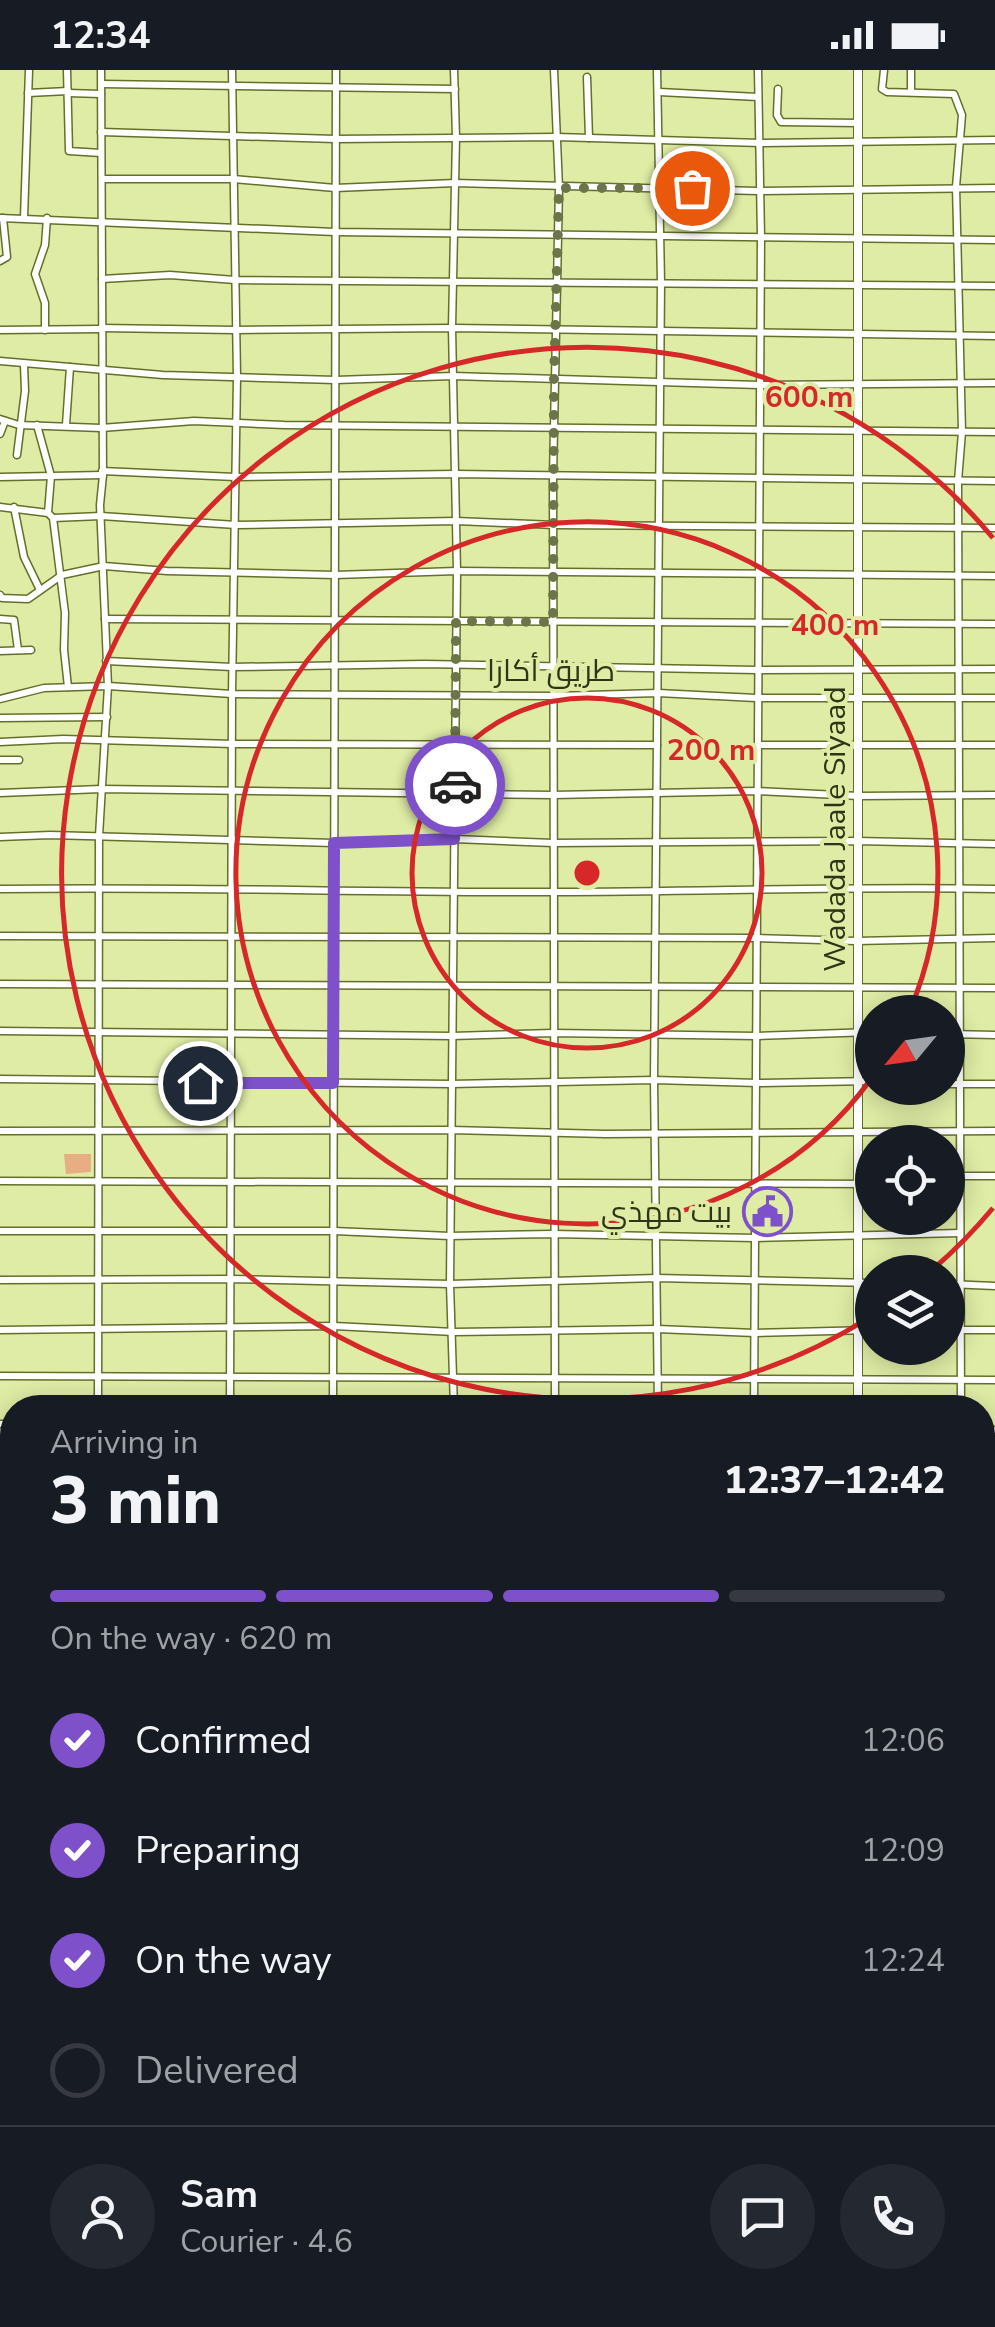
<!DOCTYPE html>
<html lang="en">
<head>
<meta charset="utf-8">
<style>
  body { margin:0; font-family:"Nunito Sans",Cairo,sans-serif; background:#242831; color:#f1f3f6; height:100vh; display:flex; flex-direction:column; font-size:38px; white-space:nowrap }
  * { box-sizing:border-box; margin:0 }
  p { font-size:32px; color:#9ea1a6 }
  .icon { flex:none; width:55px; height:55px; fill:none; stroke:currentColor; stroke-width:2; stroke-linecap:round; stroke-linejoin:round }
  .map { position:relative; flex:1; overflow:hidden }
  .sheet { position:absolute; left:0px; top:1325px; width:995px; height:932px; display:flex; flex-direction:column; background:#171b24; border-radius:40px 40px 0 0; box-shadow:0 5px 25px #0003 }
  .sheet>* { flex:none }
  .needle { width:65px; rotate:241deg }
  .tools { position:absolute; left:855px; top:925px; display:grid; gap:20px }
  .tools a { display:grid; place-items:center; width:110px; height:110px; border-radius:50%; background:#171b24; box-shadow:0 5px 25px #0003; font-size:50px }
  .pin { position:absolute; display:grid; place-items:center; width:85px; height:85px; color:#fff; margin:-42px; border:5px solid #fff; border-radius:50%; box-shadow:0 2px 10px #0007 }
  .courier { position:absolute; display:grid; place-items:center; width:100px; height:100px; margin:-50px; border:8px solid #7e51ca; border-radius:50%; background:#fff; color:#222; box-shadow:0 2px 12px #0007 }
  .summary em { font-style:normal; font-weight:800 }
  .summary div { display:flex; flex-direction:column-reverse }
  .summary { display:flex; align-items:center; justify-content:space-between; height:170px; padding:0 50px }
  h1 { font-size:65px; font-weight:800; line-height:75px }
  .bar { display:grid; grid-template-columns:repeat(4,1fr); gap:15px 10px; align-content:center; height:120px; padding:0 50px }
  .bar i { height:12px; border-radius:8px; background:#363941 }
  .bar .selected { background:#7e51ca }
  .bar p { grid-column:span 4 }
  .line { display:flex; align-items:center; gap:25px; padding:0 50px; border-top:2px solid #363941 }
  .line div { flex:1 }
  .round { display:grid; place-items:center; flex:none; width:105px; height:105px; border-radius:52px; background:#242831 }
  ol { padding:0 50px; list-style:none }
  li { display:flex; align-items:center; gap:30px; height:110px }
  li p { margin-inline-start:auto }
  li .icon { padding:10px; border-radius:50%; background:#7e51ca; color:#fff; stroke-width:4 }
  li:last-child { color:#9ea1a6 }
  li i { width:55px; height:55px; border:5px solid #363941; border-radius:50% }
  .status { display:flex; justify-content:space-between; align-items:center; height:70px; padding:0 50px; background:#171b24; direction:ltr }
  .status svg { height:28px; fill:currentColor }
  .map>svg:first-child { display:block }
  .park { fill:#e8ad82 }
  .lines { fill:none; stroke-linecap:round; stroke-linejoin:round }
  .minor-casing { stroke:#656f2b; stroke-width:9 }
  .major-casing { stroke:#656f2b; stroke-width:10 }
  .minor { stroke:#fff; stroke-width:6 }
  .major { stroke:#fff; stroke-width:8 }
  .done { stroke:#6c7449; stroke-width:10; stroke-dasharray:0 18 }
  .route { stroke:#7e51ca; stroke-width:12 }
  .ring { fill:none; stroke:#d62828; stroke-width:5 }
  .labels { text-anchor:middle; stroke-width:8; stroke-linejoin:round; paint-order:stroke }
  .street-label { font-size:30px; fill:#2f3417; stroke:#deeca5 }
  .poi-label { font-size:30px; fill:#2f3417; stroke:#deeca5; text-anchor:end }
  .centre { fill:#d62828; stroke:#deeca5; stroke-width:5 }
  .ring-label { font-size:30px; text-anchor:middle; font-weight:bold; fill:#d62828; stroke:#deeca5; stroke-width:8; stroke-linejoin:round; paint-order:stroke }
</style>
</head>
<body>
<div class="status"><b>12:34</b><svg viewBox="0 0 49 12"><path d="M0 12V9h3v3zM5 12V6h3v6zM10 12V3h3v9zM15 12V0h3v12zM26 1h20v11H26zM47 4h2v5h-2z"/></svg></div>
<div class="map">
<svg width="995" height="2257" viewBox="0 0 995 2257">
  <rect width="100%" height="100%" fill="#deeca5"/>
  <path class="park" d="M 64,1084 L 91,1084 L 91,1102 L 66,1104 Z"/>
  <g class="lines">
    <defs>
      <g id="minor">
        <path d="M 67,0 L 69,81 L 101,83"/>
        <path d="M 554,0 L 559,118 L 553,407 L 555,1338"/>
        <path d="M 657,0 L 661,213 L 654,1010 L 658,1338"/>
        <path d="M 884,0 L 882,19 L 887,22 L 954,24 L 962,45 L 956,117 L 962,362 L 958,411 L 961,1338"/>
        <path d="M 587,7 L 589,68"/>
        <path d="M 102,14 L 455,19"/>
        <path d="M 778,19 L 777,45 L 781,52 L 858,53"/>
        <path d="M 659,22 L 758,27"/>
        <path d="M 911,22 L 911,0"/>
        <path d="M 28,23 L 68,21"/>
        <path d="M 68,23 L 101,24"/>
        <path d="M 101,62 L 335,69 L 556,67 L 761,73 L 995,70"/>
        <path d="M 102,109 L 233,109 L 335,118 L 455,113 L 758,121 L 995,118"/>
        <path d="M 0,148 L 335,162 L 995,170"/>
        <path d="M 24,148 L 29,0"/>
        <path d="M 0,191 L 7,187 L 3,148"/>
        <path d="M 102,209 L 170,205 L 235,210 L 995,216"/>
        <path d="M 101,258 L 235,260 L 452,258 L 995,266"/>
        <path d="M 0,260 L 101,259"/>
        <path d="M 45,260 L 45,233 L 35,204 L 45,175 L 47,148"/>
        <path d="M 0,291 L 163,305 L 336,310 L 453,306 L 759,315 L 995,313"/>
        <path d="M 0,349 L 19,355 L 101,358 L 194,351 L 284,355 L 995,362"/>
        <path d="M 37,355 L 51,406 L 48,443 L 53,448 L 65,543 L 64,580 L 68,617"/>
        <path d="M 66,355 L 70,297"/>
        <path d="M 0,364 L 5,351"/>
        <path d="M 17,385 L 25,321 L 24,295"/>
        <path d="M 102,401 L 235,407 L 456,404 L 995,411"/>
        <path d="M 0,407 L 103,405"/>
        <path d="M 0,437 L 48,443"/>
        <path d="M 14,437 L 24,487 L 40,520"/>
        <path d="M 53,448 L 101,446 L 236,455 L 456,451 L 555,455 L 995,458"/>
        <path d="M 0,525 L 2,528 L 28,529 L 62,505 L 104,496 L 167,501 L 335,505 L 457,501 L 995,506"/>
        <path d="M 0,549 L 14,550 L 18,580"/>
        <path d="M 105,549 L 995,554"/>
        <path d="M 0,581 L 31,580"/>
        <path d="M 106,591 L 232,597 L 424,594 L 757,600 L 995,599"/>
        <path d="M 0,629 L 44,618 L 108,616 L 232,624 L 554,626 L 658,623 L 756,628 L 995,628"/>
        <path d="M 0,648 L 107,647"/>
        <path d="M 0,672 L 63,669 L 233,674 L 657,675"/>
        <path d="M 757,675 L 995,675"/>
        <path d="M 0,690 L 19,690"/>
        <path d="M 0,723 L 101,719 L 553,725 L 756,721 L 859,726 L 995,725"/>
        <path d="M 0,767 L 50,765 L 334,773 L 455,769 L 553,773 L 857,771 L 995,774"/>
        <path d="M 0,819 C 185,816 370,823 554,822 C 701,822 848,816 995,819"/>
        <path d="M 0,866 L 755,868 L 856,871 L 995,868"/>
        <path d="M 0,914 L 995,918"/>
        <path d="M 0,961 L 452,966 L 553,963 L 756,966 L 872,962"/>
        <path d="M 948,964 L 995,965"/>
        <path d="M 0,1009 L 451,1014 L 654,1010 L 758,1013 L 872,1011"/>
        <path d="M 948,1014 L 995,1014"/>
        <path d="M 0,1061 L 451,1060 L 605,1064 L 995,1061"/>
        <path d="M 961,1106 L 995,1106"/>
        <path d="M 0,1111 L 872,1114"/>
        <path d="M 0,1161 L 334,1161 L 450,1166 L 553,1164 L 755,1168 L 960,1163"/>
        <path d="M 0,1210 L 231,1209 L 450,1214 L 657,1208 L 872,1213"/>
        <path d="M 948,1214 L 995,1216"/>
        <path d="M 0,1260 L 334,1256 L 454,1262 L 657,1259 L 755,1263 L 872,1260"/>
        <path d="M 948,1260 L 995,1260"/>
        <path d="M 0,1306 L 995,1310"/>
        <path d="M 98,1338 L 99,766 L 108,616 L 100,435 L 103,405 L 101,0"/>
        <path d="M 230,1338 L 232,624 L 237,307 L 232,0"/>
        <path d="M 333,1338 L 336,0"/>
        <path d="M 454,1338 L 450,1214 L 457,501 L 452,258 L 456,67 L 454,0"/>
        <path d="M 754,1338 L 761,167 L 758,0"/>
        <path d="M 0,1354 L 12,1354"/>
        <path d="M 982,1361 L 995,1360"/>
        <path d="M 0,1405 L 12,1405"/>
        <path d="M 982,1409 L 995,1409"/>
        <path d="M 0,1450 L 12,1449"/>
        <path d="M 982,1459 L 995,1459"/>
        <path d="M 982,1506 L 995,1506"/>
        <path d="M 0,1507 L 12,1506"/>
        <path d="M 0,1557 L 12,1556"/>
        <path d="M 982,1558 L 995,1558"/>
        <path d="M 0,1606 L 12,1605"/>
        <path d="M 982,1606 L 995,1607"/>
        <path d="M 982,1653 L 995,1654"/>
        <path d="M 0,1661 L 12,1660"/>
        <path d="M 982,1701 L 995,1701"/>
        <path d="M 982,1752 L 995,1752"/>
        <path d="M 982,1797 L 995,1797"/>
        <path d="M 982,1846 L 995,1846"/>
        <path d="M 982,1890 L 995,1891"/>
        <path d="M 990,1924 L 991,2040 L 995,2057"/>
        <path d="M 0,1956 L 3,1930 L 5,1661"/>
        <path d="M 0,1997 L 12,2000"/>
        <path d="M 0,2002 L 3,2008 L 0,2034 L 5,2083 L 0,2151 L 1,2257"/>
        <path d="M 982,2085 L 995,2086"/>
        <path d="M 982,2141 L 995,2141"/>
        <path d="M 982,2186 L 995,2186"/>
        <path d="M 982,2236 L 995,2236"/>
        <path d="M 87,2245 L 87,2257"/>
        <path d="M 225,2245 L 225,2257"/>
        <path d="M 326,2245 L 327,2257"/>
        <path d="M 448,2245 L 449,2257"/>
        <path d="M 653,2245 L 653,2257"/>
        <path d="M 952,2245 L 953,2257"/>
        <path d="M 40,2257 L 40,2245"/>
        <path d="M 553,2257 L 553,2245"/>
        <path d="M 752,2257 L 753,2245"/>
      </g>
      <g id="major">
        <path d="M 858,0 L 858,1338"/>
        <path d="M 854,2245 L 854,2257"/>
      </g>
    </defs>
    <use href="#minor" class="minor-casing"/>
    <use href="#major" class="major-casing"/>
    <use href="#minor" class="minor"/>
    <use href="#major" class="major"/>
  </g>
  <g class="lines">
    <path class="done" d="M 455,715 L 456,551 L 553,552 L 554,310 L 559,118 L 692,118"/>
    <path class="route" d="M 200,1013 L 333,1013 L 334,773 L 454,769 L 455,715"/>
  </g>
  <g class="ring">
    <circle cx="587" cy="803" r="175"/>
    <path d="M871 1009A351 351 0 1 1 910 940"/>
    <path d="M993 1138A526 526 0 0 1 932 1200M870 1247A526 526 0 1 1 993 468"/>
  </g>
  <defs>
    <symbol id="civic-ring" viewBox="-11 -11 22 22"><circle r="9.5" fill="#deeca5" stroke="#7e51ca" stroke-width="1.5"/><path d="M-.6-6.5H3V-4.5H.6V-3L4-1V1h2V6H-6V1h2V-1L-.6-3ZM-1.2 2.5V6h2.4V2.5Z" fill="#7e51ca"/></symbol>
  </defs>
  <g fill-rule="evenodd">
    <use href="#civic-ring" x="740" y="1114" width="55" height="55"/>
  </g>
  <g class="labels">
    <g class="street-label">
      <text x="551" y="611">طريق أكارا</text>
      <text transform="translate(835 759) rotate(-90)" y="10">Wadada Jaale Siyaad</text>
    </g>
    <g class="poi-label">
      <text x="732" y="1152">بيت مهذي</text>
    </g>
  </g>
  <circle cx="587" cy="803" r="15" class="centre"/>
  <g class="ring-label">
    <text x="809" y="337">600 m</text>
    <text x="835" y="565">400 m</text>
    <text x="711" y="690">200 m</text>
  </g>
</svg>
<div class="tools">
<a><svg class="needle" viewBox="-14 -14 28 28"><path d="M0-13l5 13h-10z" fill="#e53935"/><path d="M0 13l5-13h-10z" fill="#9ea1a6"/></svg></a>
<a><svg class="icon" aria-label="locate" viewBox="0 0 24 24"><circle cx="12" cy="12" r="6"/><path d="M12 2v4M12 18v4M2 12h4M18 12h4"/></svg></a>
<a><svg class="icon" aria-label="layers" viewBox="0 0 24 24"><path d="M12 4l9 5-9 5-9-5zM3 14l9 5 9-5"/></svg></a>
</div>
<div class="pin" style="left:692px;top:118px;background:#ea580c"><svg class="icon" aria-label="bag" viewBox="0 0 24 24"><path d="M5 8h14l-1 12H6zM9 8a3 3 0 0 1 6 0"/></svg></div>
<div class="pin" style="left:200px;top:1013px;background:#1f2937"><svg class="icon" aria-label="home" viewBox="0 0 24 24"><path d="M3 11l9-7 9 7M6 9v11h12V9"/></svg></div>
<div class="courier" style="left:455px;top:715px"><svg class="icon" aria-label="car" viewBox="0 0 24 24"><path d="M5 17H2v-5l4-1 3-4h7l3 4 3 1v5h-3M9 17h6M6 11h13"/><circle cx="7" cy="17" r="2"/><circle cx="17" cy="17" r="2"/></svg></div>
<section class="sheet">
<div class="summary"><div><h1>3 min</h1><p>Arriving in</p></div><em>12:37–12:42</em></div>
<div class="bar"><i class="selected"></i><i class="selected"></i><i class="selected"></i><i></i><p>On the way · 620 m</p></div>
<ol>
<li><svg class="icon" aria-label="check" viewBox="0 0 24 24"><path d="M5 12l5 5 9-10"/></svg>Confirmed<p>12:06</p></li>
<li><svg class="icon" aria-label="check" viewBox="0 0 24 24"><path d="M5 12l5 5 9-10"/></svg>Preparing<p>12:09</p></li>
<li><svg class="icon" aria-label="check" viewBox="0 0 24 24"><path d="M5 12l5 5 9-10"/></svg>On the way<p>12:24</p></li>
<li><i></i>Delivered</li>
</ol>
<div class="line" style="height:180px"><a class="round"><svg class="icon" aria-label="person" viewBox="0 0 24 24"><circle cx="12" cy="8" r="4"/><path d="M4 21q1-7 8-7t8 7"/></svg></a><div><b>Sam</b><p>Courier · 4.6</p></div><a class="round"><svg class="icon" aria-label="chat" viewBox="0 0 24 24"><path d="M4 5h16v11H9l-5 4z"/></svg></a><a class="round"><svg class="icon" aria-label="phone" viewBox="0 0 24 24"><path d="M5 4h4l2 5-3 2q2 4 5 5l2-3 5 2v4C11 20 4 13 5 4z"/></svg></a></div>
</section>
</div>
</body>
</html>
